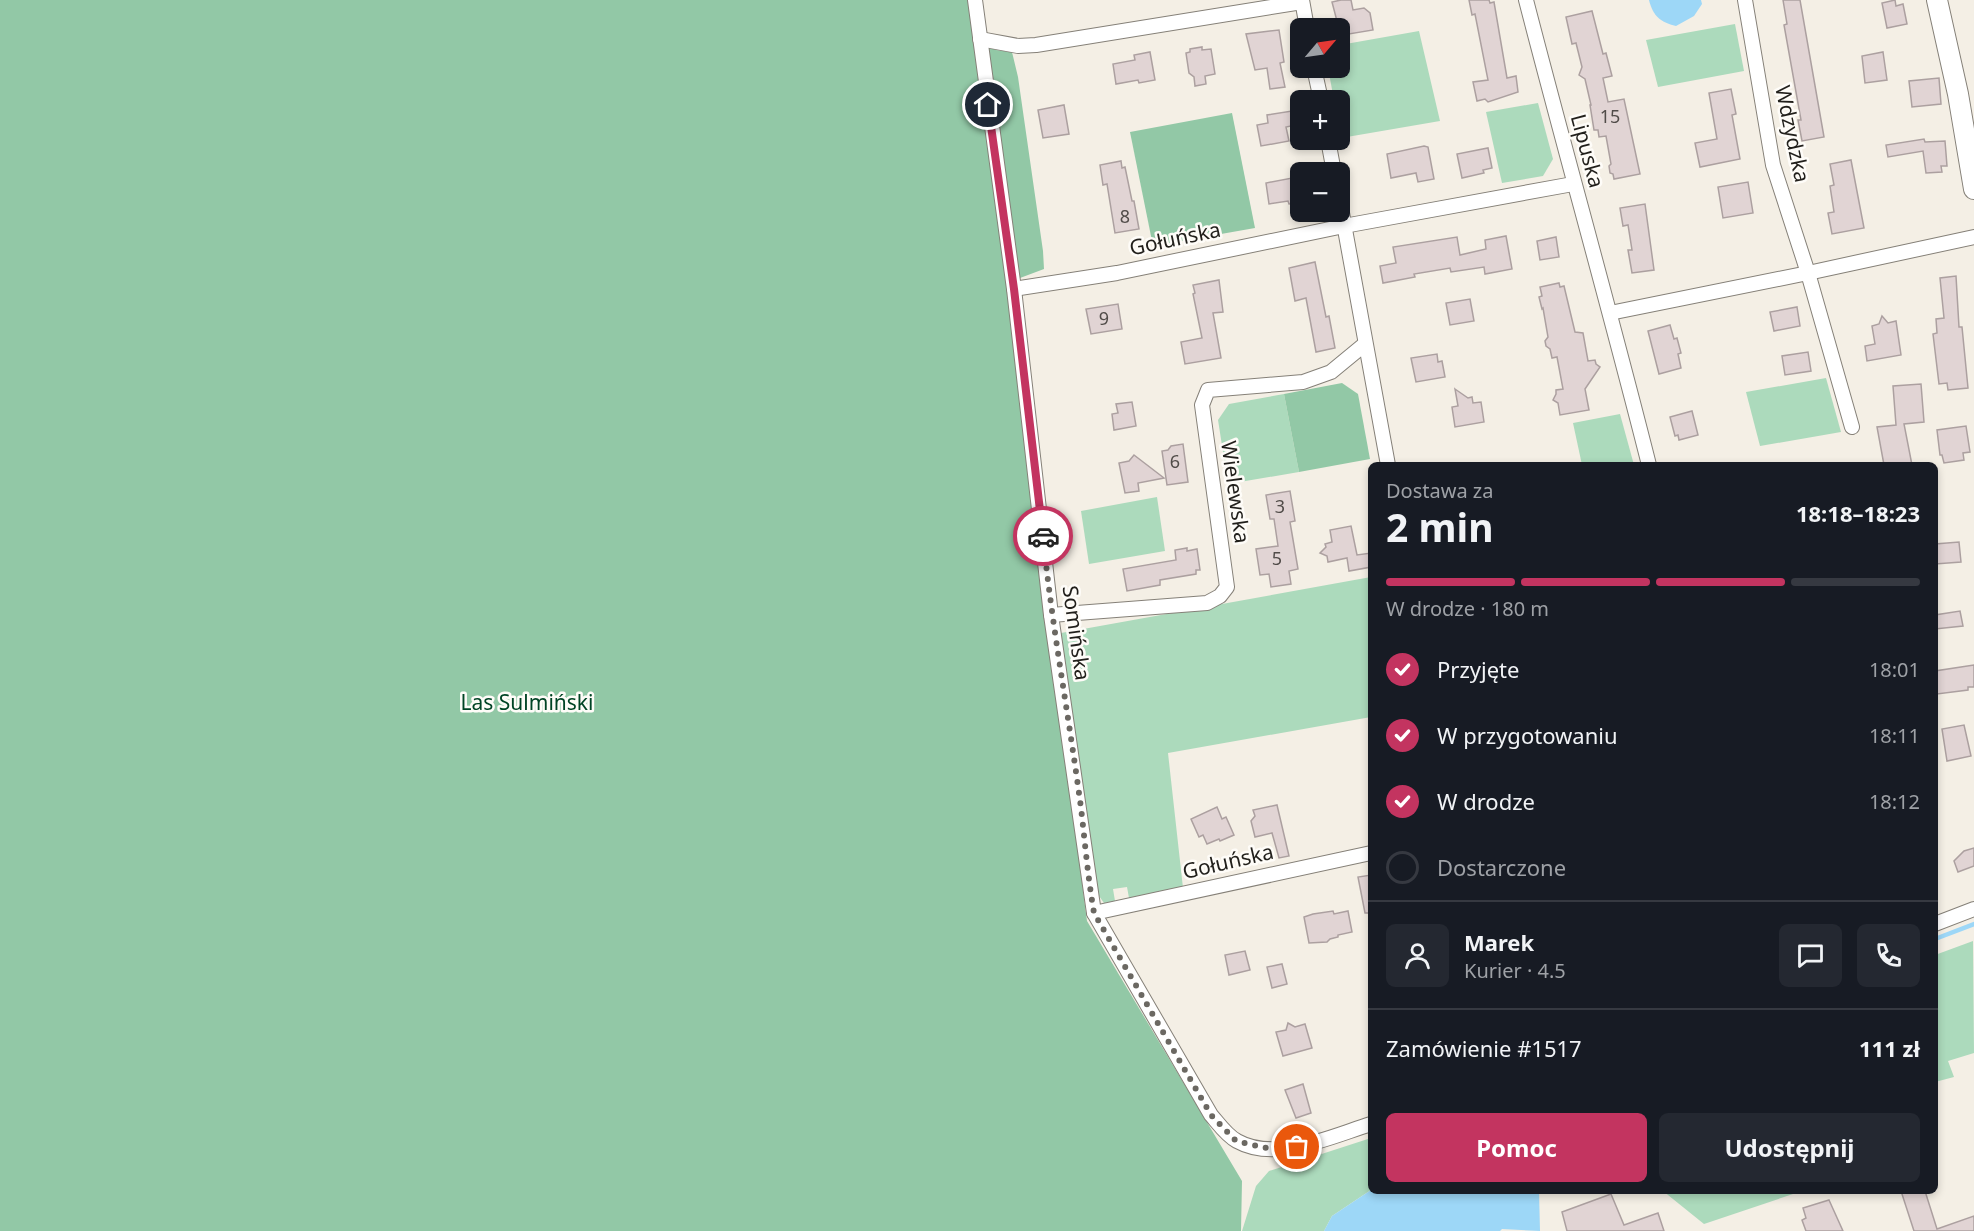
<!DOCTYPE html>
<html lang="pl">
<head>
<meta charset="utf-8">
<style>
  body { margin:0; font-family:"Noto Sans",sans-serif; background:#242831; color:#f1f3f6; height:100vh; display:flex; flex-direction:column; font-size:22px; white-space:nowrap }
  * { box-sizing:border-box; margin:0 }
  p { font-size:20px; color:#9ea1a6 }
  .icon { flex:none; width:33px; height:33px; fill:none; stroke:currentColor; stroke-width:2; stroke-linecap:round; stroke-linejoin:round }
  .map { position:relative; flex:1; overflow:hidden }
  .details { position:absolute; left:1368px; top:462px; width:570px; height:732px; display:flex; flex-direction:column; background:#171b24; border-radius:9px; box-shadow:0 3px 9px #0003 }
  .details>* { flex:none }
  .needle { width:39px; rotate:61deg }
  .controls { position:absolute; left:1290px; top:18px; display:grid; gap:12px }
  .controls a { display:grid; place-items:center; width:60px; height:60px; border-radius:9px; background:#171b24; box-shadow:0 3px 9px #0003; font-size:30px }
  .pin { position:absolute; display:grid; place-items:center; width:51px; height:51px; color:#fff; margin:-26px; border:3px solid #fff; border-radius:50%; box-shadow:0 2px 6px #0007 }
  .courier { position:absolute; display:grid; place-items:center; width:60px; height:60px; margin:-30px; border:4px solid #c33460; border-radius:50%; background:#fff; color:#222; box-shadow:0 2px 8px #0007 }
  .summary em { font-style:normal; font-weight:700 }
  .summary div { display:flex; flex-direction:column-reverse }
  .summary { display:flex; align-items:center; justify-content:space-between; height:102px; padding:0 18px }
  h1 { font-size:39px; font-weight:700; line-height:45px }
  .bar { display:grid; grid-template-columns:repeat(4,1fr); gap:9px 6px; align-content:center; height:72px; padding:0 18px }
  .bar i { height:8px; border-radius:4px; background:#363941 }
  .bar .active { background:#c33460 }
  .bar p { grid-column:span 4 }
  .line { display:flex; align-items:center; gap:15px; padding:0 18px; border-top:2px solid #363941 }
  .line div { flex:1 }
  .round { display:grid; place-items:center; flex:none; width:63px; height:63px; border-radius:9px; background:#242831 }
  ol { padding:0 18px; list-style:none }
  li { display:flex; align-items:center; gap:18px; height:66px }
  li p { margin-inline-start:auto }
  li .icon { padding:6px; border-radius:50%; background:#c33460; color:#fff; stroke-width:4 }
  li:last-child { color:#9ea1a6 }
  li i { width:33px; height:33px; border:3px solid #363941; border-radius:50% }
  .cta { display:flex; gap:12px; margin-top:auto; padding:12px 18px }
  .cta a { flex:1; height:69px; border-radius:9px; background:#c33460; color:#fff; font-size:24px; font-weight:700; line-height:69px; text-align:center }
  .cta a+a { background:#242831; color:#f1f3f6 }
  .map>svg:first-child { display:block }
  .green { fill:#acdabc }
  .forest { fill:#92c8a6 }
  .water { fill:#9dd7f7 }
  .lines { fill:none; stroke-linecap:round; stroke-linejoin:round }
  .stream { stroke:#9dd7f7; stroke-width:4.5 }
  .building { fill:#e1d4d4; stroke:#aca0a0; stroke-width:1.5 }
  .street-casing { stroke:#858078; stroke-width:16 }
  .secondary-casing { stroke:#858078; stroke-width:22 }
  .street { stroke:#fff; stroke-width:14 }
  .secondary { stroke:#fff; stroke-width:20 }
  .done { stroke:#6b6862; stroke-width:6; stroke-dasharray:0 10.8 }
  .route { stroke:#c33460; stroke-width:8 }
  .labels { text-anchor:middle; stroke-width:5; stroke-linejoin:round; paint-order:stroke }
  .number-label { font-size:18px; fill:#514c49 }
  .street-label { font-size:21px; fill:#211f1b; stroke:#fefcf8 }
  .park-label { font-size:21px; fill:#004425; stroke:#fefcf8 }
</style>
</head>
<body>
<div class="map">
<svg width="1974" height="1231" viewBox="0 0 1974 1231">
  <rect width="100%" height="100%" fill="#f4efe5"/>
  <g class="green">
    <path d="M 1735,24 L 1744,71 L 1658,87 L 1646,40 Z"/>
    <path d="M 1419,31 L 1440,121 L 1341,138 L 1340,100 L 1334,100 L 1328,68 L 1340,68 L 1340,45 Z"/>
    <path d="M 1538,103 L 1553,159 L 1543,176 L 1502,183 L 1486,112 Z"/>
    <path d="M 1826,378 L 1841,432 L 1760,446 L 1746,392 Z"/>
    <path d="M 1284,394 L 1299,472 L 1228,484 L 1218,420 L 1229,404 Z"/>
    <path d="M 1620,414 L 1634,465 L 1582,465 L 1573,423 Z"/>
    <path d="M 1157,497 L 1165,551 L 1089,564 L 1081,511 Z"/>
    <path d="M 1371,577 L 1371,717 L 1168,753 L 1183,888 L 1129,898 L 1127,887 L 1113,889 L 1115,901 L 1104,903 L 1097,893 L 1092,879 L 1061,633 Z"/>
    <path d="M 1973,941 L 1974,1053 L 1948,1061 L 1954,1077 L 1935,1082 L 1935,955 Z"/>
    <path d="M 1371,1138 L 1371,1190 L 1332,1216 L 1324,1231 L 1242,1231 L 1256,1186 L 1269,1171 Z"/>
    <path d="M 1663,1191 L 1802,1191 L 1704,1224 Z"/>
  </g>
  <g class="forest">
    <path d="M 0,0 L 968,0 L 973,38 L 996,50 L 1012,52 L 1018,77 L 1043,251 L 1044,269 L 1007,283 L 1037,537 L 1087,921 L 1242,1181 L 1241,1231 L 0,1231 Z"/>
    <path d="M 1232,113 L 1255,228 L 1153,246 L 1130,132 Z"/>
    <path d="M 1342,383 L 1358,394 L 1370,459 L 1299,472 L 1284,394 Z"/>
  </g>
  <g class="water">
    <path d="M 1649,0 L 1701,0 L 1702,4 L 1694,16 L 1676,26 C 1660,22 1653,16 1649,0 Z"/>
    <path d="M 1371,1190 L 1539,1191 L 1540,1231 L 1502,1229 L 1500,1231 L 1324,1231 L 1332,1216 Z"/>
  </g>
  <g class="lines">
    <path class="stream" d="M 1935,939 L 1974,924"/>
  </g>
  <g class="building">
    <path d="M 1341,0 L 1351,0 L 1353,10 L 1364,8 L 1370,13 L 1373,30 L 1343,35 L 1340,24 L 1338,25 L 1332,2 Z"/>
    <path d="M 1469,0 L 1489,0 L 1490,3 L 1494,2 L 1507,78 L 1516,76 L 1518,92 L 1488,102 L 1485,99 L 1477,101 L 1473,82 L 1488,80 L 1475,14 L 1472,15 Z"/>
    <path d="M 1783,0 L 1800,0 L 1824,137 L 1802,141 L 1798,120 L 1801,120 L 1784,25 L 1787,24 Z"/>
    <path d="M 1895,0 L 1896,6 L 1903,4 L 1907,24 L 1887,28 L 1882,3 Z"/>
    <path d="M 1592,11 L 1603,54 L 1606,53 L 1612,76 L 1603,78 L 1608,102 L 1624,99 L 1640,174 L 1614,179 L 1613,174 L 1610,173 L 1609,166 L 1611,164 L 1606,136 L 1599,137 L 1598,130 L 1594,130 L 1590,105 L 1591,105 L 1585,79 L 1579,75 L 1582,67 L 1576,43 L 1572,44 L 1566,17 Z"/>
    <path d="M 1279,30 L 1284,62 L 1280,63 L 1285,87 L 1270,89 L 1267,68 L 1255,70 L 1246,34 Z"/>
    <path d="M 1202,47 L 1202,50 L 1211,49 L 1215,74 L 1205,76 L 1206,84 L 1195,86 L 1194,77 L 1189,73 L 1186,53 L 1190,52 L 1190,49 Z"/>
    <path d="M 1150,52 L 1155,80 L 1139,83 L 1138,80 L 1116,84 L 1113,64 L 1135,60 L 1134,55 Z"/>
    <path d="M 1883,52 L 1887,80 L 1865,83 L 1862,56 Z"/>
    <path d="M 1939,78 L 1941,104 L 1912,107 L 1909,81 Z"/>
    <path d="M 1731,89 L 1736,114 L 1732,115 L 1740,159 L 1700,167 L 1695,143 L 1717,139 L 1709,93 Z"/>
    <path d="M 1064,105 L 1069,134 L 1043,138 L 1038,110 Z"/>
    <path d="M 1298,110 L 1300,124 L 1286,127 L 1289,141 L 1261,146 L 1257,125 L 1268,123 L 1267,115 Z"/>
    <path d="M 1924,139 L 1925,142 L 1945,141 L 1947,166 L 1941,166 L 1942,172 L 1926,173 L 1923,151 L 1888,157 L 1886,145 Z"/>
    <path d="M 1424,146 L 1428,147 L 1434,179 L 1418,182 L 1416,173 L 1391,178 L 1387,154 Z"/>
    <path d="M 1488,148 L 1492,168 L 1483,170 L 1484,173 L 1462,178 L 1457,154 Z"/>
    <path d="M 1851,160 L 1864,228 L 1832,234 L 1828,213 L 1834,212 L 1830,186 L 1834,185 L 1830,164 Z"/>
    <path d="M 1121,161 L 1122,168 L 1125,167 L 1132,201 L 1134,201 L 1139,229 L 1115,233 L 1107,184 L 1103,185 L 1100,165 Z"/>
    <path d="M 1292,178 L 1294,186 L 1300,184 L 1300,203 L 1289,204 L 1288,201 L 1269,204 L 1266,183 Z"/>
    <path d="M 1748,182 L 1753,213 L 1723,218 L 1718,187 Z"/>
    <path d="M 1645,204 L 1654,270 L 1632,273 L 1628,250 L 1632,250 L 1628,225 L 1623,226 L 1620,208 Z"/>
    <path d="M 1506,236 L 1512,269 L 1485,274 L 1484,267 L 1451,272 L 1450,268 L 1414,274 L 1415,277 L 1383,283 L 1380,266 L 1396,263 L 1393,247 L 1457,237 L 1460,255 L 1486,249 L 1485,240 Z"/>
    <path d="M 1556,237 L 1559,257 L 1540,260 L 1537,241 Z"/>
    <path d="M 1315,262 L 1326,317 L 1329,316 L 1335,348 L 1316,352 L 1306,298 L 1295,301 L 1289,268 Z"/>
    <path d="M 1956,276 L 1959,327 L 1962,327 L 1968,388 L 1948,390 L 1947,383 L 1939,384 L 1933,334 L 1937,333 L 1936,319 L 1944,318 L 1940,278 Z"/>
    <path d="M 1219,280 L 1223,312 L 1213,313 L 1221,358 L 1185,364 L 1181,342 L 1202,338 L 1193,294 L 1195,293 L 1193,285 Z"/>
    <path d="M 1559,283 L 1560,287 L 1564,286 L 1575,332 L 1583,333 L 1588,361 L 1595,360 L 1596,364 L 1600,367 L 1585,389 L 1589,410 L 1560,415 L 1558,403 L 1553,400 L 1556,394 L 1556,390 L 1563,389 L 1557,357 L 1552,358 L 1550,349 L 1546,346 L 1545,341 L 1548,337 L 1543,308 L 1542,309 L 1539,297 L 1542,296 L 1540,287 Z"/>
    <path d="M 1470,299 L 1474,321 L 1450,325 L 1446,303 Z"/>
    <path d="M 1118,304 L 1122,329 L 1091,334 L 1086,309 Z"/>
    <path d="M 1797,307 L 1800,326 L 1774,331 L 1770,312 Z"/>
    <path d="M 1882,316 L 1888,323 L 1896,321 L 1901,355 L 1867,361 L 1865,346 L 1875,344 L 1872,326 L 1879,324 Z"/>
    <path d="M 1670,325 L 1674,339 L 1677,338 L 1681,353 L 1678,354 L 1681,368 L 1659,374 L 1648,331 Z"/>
    <path d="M 1808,352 L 1811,371 L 1785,375 L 1782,356 Z"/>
    <path d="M 1437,354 L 1438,362 L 1442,361 L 1445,377 L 1416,382 L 1411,358 Z"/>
    <path d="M 1921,384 L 1924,422 L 1904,424 L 1912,465 L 1884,465 L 1877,427 L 1896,425 L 1893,386 Z"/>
    <path d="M 1455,389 L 1468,398 L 1472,397 L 1473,403 L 1481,402 L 1484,422 L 1455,427 L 1452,407 L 1458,406 Z"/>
    <path d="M 1132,402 L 1136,426 L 1114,430 L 1112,414 L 1118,413 L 1116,404 Z"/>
    <path d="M 1692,411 L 1698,435 L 1679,440 L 1678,435 L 1675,436 L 1670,417 Z"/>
    <path d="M 1966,426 L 1970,452 L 1963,453 L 1964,460 L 1944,463 L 1942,455 L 1940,455 L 1937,430 Z"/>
    <path d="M 1183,444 L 1188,482 L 1167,485 L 1162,451 L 1168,450 L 1171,446 Z"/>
    <path d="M 1134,455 L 1164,478 L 1138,483 L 1139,491 L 1125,493 L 1119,463 L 1129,461 Z"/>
    <path d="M 1290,491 L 1295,521 L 1290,522 L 1298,569 L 1289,571 L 1291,584 L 1271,587 L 1269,574 L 1260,575 L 1256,549 L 1278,546 L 1274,519 L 1270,519 L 1266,495 Z"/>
    <path d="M 1351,526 L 1357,555 L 1371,553 L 1371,567 L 1349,571 L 1347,558 L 1328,562 L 1327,556 L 1320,553 L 1326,547 L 1325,544 L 1332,542 L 1330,530 Z"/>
    <path d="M 1959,542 L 1961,562 L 1935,564 L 1935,544 Z"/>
    <path d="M 1187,548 L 1187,551 L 1197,549 L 1200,570 L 1196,570 L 1196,574 L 1160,580 L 1160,585 L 1127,591 L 1123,569 L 1176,560 L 1175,550 Z"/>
    <path d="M 1960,611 L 1963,626 L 1935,629 L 1935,615 Z"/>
    <path d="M 1974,665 L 1974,687 L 1968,687 L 1968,690 L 1937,694 L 1935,671 Z"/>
    <path d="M 1964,725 L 1971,756 L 1947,761 L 1942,729 Z"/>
    <path d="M 1277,805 L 1289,856 L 1279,858 L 1272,833 L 1255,837 L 1251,821 L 1255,816 L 1253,810 Z"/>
    <path d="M 1217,807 L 1222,819 L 1226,817 L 1234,835 L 1220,841 L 1219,839 L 1207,844 L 1203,835 L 1199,837 L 1191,819 Z"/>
    <path d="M 1974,848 L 1974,866 L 1958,872 L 1954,861 L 1964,851 Z"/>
    <path d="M 1371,875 L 1371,913 L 1365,913 L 1358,877 Z"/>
    <path d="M 1333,911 L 1334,914 L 1348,911 L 1352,932 L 1338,935 L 1338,937 L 1330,939 L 1327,942 L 1309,943 L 1304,917 L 1313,914 Z"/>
    <path d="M 1245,951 L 1250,970 L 1229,975 L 1225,955 Z"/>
    <path d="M 1282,964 L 1287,984 L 1272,988 L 1267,967 Z"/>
    <path d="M 1288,1023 L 1295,1027 L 1305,1024 L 1312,1048 L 1283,1056 L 1276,1032 L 1286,1030 Z"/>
    <path d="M 1303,1084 L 1311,1113 L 1296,1118 L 1285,1090 Z"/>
    <path d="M 1901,1191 L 1925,1191 L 1937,1229 L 1974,1216 L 1974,1231 L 1914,1231 Z"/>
    <path d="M 1611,1194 L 1624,1225 L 1658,1213 L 1664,1231 L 1567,1231 L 1562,1212 Z"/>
    <path d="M 1829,1200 L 1843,1231 L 1806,1231 L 1802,1220 L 1806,1218 L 1803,1208 Z"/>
  </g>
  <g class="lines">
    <defs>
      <g id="street">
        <path d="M 975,0 L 1014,289 L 1051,615 L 1094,913 L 1211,1115 C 1218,1123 1227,1136 1237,1141 C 1276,1163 1332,1136 1371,1124"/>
        <path d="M 1302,0 L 1307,28"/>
        <path d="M 1526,0 C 1566,155 1610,310 1649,465"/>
        <path d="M 1745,0 L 1773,165 L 1808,273 L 1852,427"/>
        <path d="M 980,39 L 1018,46 L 1036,45 L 1302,2"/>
        <path d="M 1314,68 L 1321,100"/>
        <path d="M 1328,140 L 1334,172"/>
        <path d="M 1340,202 L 1388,465"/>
        <path d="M 1014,289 L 1117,273 L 1344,226 L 1573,184"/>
        <path d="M 1610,313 L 1808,273 L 1974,237"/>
        <path d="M 1051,615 L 1207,603 L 1220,596 L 1227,587 L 1202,405 L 1208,390 L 1303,382 L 1331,372 L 1365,344"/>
        <path d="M 1094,913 L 1371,853"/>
        <path d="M 1935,924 L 1974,909"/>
      </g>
      <path id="secondary" d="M 1937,0 L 1958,94 L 1974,189"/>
    </defs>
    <use href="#street" class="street-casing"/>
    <use href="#secondary" class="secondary-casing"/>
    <use href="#street" class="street"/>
    <use href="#secondary" class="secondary"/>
  </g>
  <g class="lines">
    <path class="done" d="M 1043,536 C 1052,627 1069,717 1081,808 C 1085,843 1088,878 1094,913 L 1211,1115 L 1236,1141 L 1275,1150 L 1297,1147"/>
    <path class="route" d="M 988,105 L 1014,289 L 1043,536"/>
  </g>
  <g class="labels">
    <g class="number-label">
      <text x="1610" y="123">15</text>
      <text x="1125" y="223">8</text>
      <text x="1104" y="325">9</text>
      <text x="1175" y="468">6</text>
      <text x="1280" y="513">3</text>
      <text x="1277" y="565">5</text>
    </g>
    <g class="street-label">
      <text transform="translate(1792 134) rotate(78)" y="7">Wdzydzka</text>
      <text transform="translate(1587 151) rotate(75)" y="7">Lipuska</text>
      <text transform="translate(1175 239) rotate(-12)" y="7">Gołuńska</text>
      <text transform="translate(1235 492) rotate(82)" y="7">Wielewska</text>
      <text transform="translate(1076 633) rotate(82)" y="7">Somińska</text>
      <text transform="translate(1228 862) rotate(-13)" y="7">Gołuńska</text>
    </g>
    <g class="park-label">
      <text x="527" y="710">Las Sulmiński</text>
    </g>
  </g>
</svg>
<div class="controls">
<a><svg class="needle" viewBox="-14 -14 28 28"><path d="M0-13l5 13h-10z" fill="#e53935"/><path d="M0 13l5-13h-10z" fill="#9ea1a6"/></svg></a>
<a>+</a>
<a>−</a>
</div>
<div class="pin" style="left:1297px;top:1147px;background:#ea580c"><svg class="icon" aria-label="bag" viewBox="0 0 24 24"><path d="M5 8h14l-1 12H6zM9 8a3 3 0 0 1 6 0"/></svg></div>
<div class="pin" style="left:988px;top:105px;background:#1f2937"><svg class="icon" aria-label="home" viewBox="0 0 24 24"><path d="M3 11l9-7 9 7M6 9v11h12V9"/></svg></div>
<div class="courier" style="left:1043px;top:536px"><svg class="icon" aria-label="car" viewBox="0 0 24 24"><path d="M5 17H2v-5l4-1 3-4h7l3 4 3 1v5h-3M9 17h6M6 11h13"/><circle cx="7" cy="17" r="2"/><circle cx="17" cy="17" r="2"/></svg></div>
<section class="details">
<div class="summary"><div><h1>2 min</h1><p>Dostawa za</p></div><em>18:18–18:23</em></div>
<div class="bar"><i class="active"></i><i class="active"></i><i class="active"></i><i></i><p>W drodze · 180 m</p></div>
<ol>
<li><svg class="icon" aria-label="check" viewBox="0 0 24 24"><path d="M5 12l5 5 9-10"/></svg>Przyjęte<p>18:01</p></li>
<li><svg class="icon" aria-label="check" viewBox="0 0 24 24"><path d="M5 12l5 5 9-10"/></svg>W przygotowaniu<p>18:11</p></li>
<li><svg class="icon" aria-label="check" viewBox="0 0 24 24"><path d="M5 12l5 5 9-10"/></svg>W drodze<p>18:12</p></li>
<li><i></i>Dostarczone</li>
</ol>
<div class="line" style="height:108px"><a class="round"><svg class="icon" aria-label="person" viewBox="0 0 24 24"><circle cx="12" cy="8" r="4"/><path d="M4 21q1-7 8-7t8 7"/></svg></a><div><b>Marek</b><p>Kurier · 4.5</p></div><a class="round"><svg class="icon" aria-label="chat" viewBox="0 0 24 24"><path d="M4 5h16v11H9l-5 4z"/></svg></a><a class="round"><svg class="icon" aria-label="phone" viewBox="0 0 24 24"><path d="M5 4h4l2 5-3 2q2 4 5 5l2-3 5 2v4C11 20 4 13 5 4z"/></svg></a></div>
<div class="line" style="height:78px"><div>Zamówienie #1517</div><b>111 zł</b></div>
<div class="cta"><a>Pomoc</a><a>Udostępnij</a></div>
</section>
</div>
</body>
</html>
